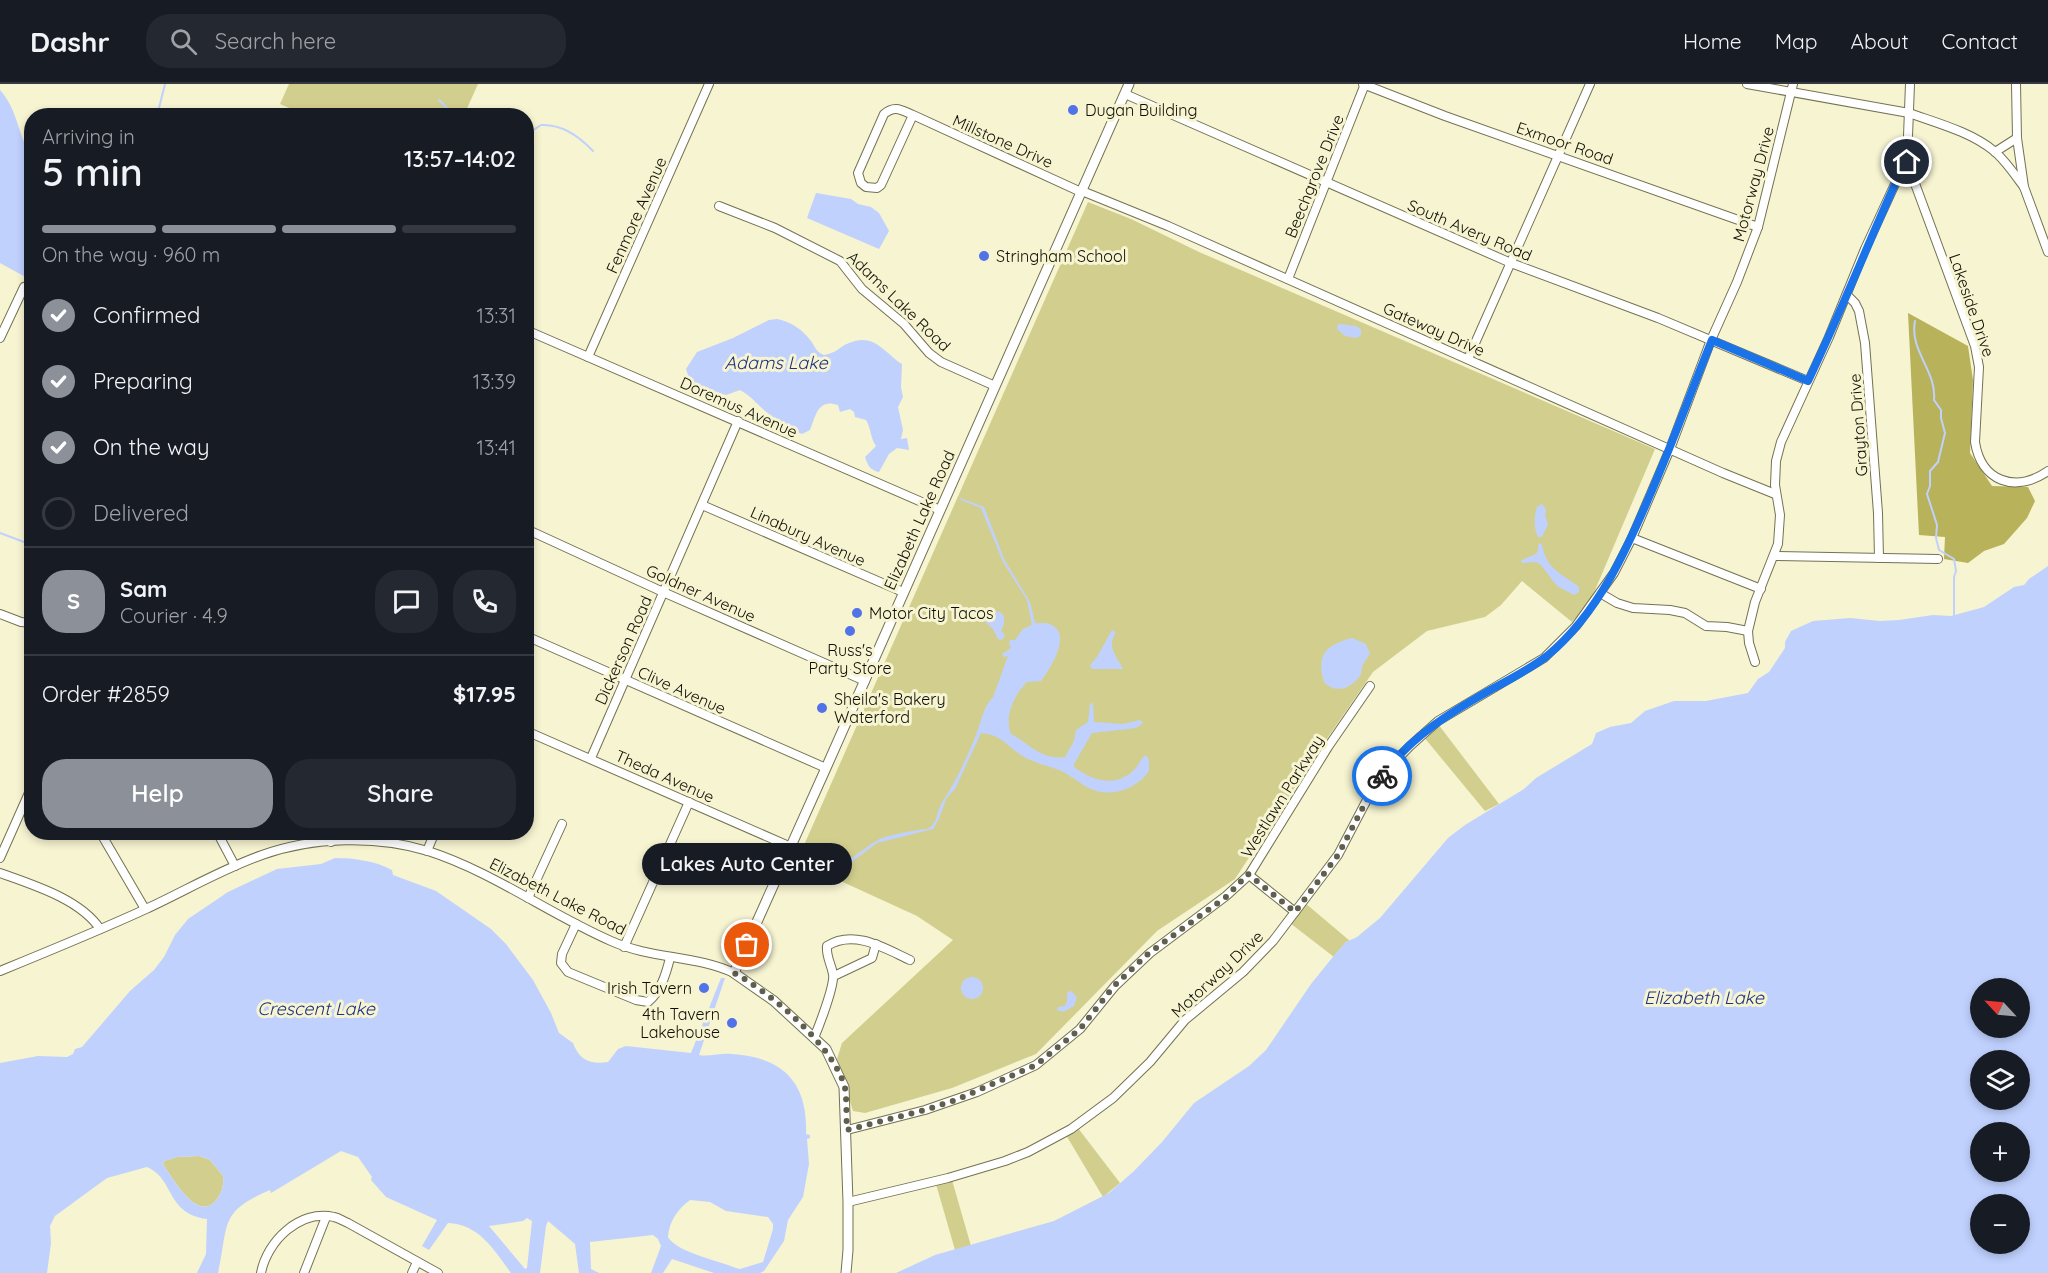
<!DOCTYPE html>
<html lang="en">
<head>
<meta charset="utf-8">
<style>
  body { margin:0; font-family:Quicksand,sans-serif; background:#242831; color:#f1f3f6; height:100vh; display:flex; flex-direction:column; font-size:22px; white-space:nowrap }
  * { box-sizing:border-box; margin:0 }
  p { font-size:20px; color:#9ea1a6 }
  .icon { flex:none; width:33px; height:33px; fill:none; stroke:currentColor; stroke-width:2; stroke-linecap:round; stroke-linejoin:round }
  .map { position:relative; flex:1; overflow:hidden }
  .drawer { position:absolute; left:24px; top:24px; width:510px; height:732px; display:flex; flex-direction:column; background:#171b24; border-radius:24px; box-shadow:0 3px 9px #0003 }
  .drawer>* { flex:none }
  .needle { width:39px; rotate:296deg }
  .fabs { position:absolute; left:1970px; top:894px; display:grid; gap:12px }
  .fabs a { display:grid; place-items:center; width:60px; height:60px; border-radius:50%; background:#171b24; box-shadow:0 3px 9px #0003; font-size:30px }
  .pin { position:absolute; display:grid; place-items:center; width:51px; height:51px; color:#fff; margin:-26px; border:3px solid #fff; border-radius:50%; box-shadow:0 2px 6px #0007 }
  .courier { position:absolute; display:grid; place-items:center; width:60px; height:60px; margin:-30px; border:4px solid #1a73e8; border-radius:50%; background:#fff; color:#222; box-shadow:0 2px 8px #0007 }
  .bubble { position:absolute; height:42px; border-radius:21px; background:#171b24; box-shadow:0 3px 9px #0003; font-size:20px; font-weight:600; line-height:42px; text-align:center }
  .headline em { font-style:normal; font-weight:600 }
  .headline div { display:flex; flex-direction:column-reverse }
  .headline { display:flex; align-items:center; justify-content:space-between; height:102px; padding:0 18px }
  h1 { font-size:39px; font-weight:600; line-height:45px }
  .bar { display:grid; grid-template-columns:repeat(4,1fr); gap:9px 6px; align-content:center; height:72px; padding:0 18px }
  .bar i { height:8px; border-radius:4px; background:#363941 }
  .bar .current { background:#8c9099 }
  .bar p { grid-column:span 4 }
  .line { display:flex; align-items:center; gap:15px; padding:0 18px; border-top:2px solid #363941 }
  .line div { flex:1 }
  .round { display:grid; place-items:center; flex:none; width:63px; height:63px; border-radius:24px; background:#242831 }
  ol { padding:0 18px; list-style:none }
  li { display:flex; align-items:center; gap:18px; height:66px }
  li p { margin-inline-start:auto }
  li .icon { padding:6px; border-radius:50%; background:#8c9099; color:#fff; stroke-width:4 }
  li:last-child { color:#9ea1a6 }
  li i { width:33px; height:33px; border:3px solid #363941; border-radius:50% }
  .cta { display:flex; gap:12px; margin-top:auto; padding:12px 18px }
  .cta a { flex:1; height:69px; border-radius:24px; background:#8c9099; color:#fff; font-size:24px; font-weight:600; line-height:69px; text-align:center }
  .cta a+a { background:#242831; color:#f1f3f6 }
  header { display:flex; align-items:center; gap:36px; box-sizing:border-box; height:84px; padding:0 30px; background:#171b24; border-bottom:2px solid #363941 }
  header strong { font-size:28px }
  nav { display:flex; gap:33px; margin-inline-start:auto; font-size:21px }
  .search { width:420px; height:54px; background:#242831; display:flex; align-items:center; gap:15px; box-sizing:border-box; padding:0 21px; border-radius:24px; color:#9ea1a6; font-size:22px }
  .map>svg:first-child { display:block }
  .green { fill:#d2cf8e }
  .forest { fill:#b8b25b }
  .water { fill:#c0d1fe; fill-rule:evenodd }
  .lines { fill:none; stroke-linecap:round; stroke-linejoin:round }
  .stream { stroke:#c0d1fe; stroke-width:2 }
  .minor-casing { stroke:#737253; stroke-width:10 }
  .major-casing { stroke:#737253; stroke-width:11 }
  .minor { stroke:#fff; stroke-width:8 }
  .major { stroke:#fff; stroke-width:9 }
  .done { stroke:#605e4c; stroke-width:6; stroke-dasharray:0 10.8 }
  .route { stroke:#1a73e8; stroke-width:8 }
  .poi-dot { fill:#5272e7; stroke:#f6f4d1; stroke-width:2 }
  .labels { text-anchor:middle; stroke-width:6; stroke-linejoin:round; paint-order:stroke }
  .poi-label { font-size:16px; fill:#0f0e04; stroke:#f6f4d1; text-anchor:start }
  .street-label { font-size:16px; fill:#0f0e04; stroke:#f6f4d1 }
  .water-label { font-size:18px; font-style:italic; fill:#1f3082; stroke:#f6f4d1 }
</style>
</head>
<body>
<header>
<strong>Dashr</strong>
<div class="search"><svg class="icon" aria-label="search" viewBox="0 0 24 24"><circle cx="10" cy="10" r="6"/><path d="M15 15l6 6"/></svg>Search here</div>
<nav><a>Home</a><a>Map</a><a>About</a><a>Contact</a></nav>
</header>
<div class="map">
<svg width="2048" height="1189" viewBox="0 0 2048 1189">
  <rect width="100%" height="100%" fill="#f6f4d1"/>
  <g class="green">
    <path d="M 289,0 L 478,0 L 464,31 L 305,31 L 280,20 Z"/>
    <path d="M 1088,118 L 1131,135 L 1199,168 L 1655,365 L 1590,518 L 1572,538 L 1522,497 L 1501,521 L 1485,533 L 1427,547 L 1373,588 L 1317,669 L 1235,795 L 1157,847 L 1036,970 L 952,1004 L 865,1029 L 853,1027 L 837,975 L 842,959 L 953,856 L 917,832 L 797,777 Z"/>
    <path d="M 1438,640 L 1499,720 L 1485,727 L 1423,652 Z"/>
    <path d="M 1305,819 L 1350,857 L 1346,858 L 1334,873 L 1290,839 Z"/>
    <path d="M 1078,1044 L 1120,1099 L 1103,1113 L 1066,1051 Z"/>
    <path d="M 199,1072 L 210,1076 L 223,1092 C 224,1100 222,1109 217,1115 C 198,1141 172,1093 163,1080 L 164,1077 L 177,1073 Z"/>
    <path d="M 952,1096 L 971,1162 L 955,1166 L 936,1100 Z"/>
  </g>
  <path class="forest" d="M 1908,229 L 1968,262 L 1973,296 L 1970,369 L 1992,402 L 2028,403 L 2035,417 L 2027,434 L 2004,460 L 1984,467 L 1968,479 L 1944,475 L 1945,453 L 1919,451 Z"/>
  <g class="water">
    <path d="M 0,6 C 18,26 17,49 31,71 L 31,196 L 0,179 Z"/>
    <path d="M 816,109 L 851,115 L 858,120 L 871,123 L 879,129 L 889,147 L 879,165 L 807,134 Z"/>
    <path d="M 777,235 C 791,238 802,245 811,257 C 816,264 816,268 824,271 C 837,269 839,263 849,259 C 875,248 885,270 902,280 L 901,303 L 903,313 L 898,323 L 903,346 L 901,355 L 907,354 L 909,366 L 897,364 L 889,370 L 879,388 C 870,386 868,382 865,373 L 876,362 C 870,353 871,344 866,336 L 855,333 L 854,328 L 850,325 L 840,328 L 838,321 C 818,314 816,331 810,346 L 802,350 C 789,345 776,336 765,327 C 756,319 751,312 740,306 L 726,311 L 691,300 L 686,285 L 697,268 L 733,254 L 769,236 Z"/>
    <path d="M 1338,240 L 1356,242 L 1361,246 L 1361,251 L 1357,254 L 1345,252 L 1337,245 Z"/>
    <path d="M 960,414 L 984,423 L 1005,477 L 1030,518 L 1035,539 C 1039,540 1045,538 1049,540 C 1074,548 1050,585 1041,597 L 1027,598 C 1014,611 1004,632 1011,650 C 1028,659 1043,677 1065,673 L 1074,657 L 1076,646 L 1088,638 L 1090,620 L 1093,619 L 1094,638 L 1123,640 L 1140,636 L 1143,639 L 1136,644 L 1092,649 L 1074,680 L 1074,683 C 1093,697 1115,704 1134,686 C 1139,681 1140,675 1146,671 L 1149,676 L 1149,687 C 1137,705 1111,714 1091,705 C 1080,700 1071,691 1059,686 C 1048,682 1035,679 1024,673 C 1007,663 1003,651 981,649 L 955,705 L 946,715 L 939,735 L 933,745 L 877,759 L 841,786 L 813,797 L 803,798 L 805,794 C 833,795 856,768 878,756 C 887,751 916,746 927,745 C 939,739 936,727 943,717 C 956,697 967,674 976,651 C 981,639 983,623 993,613 L 1008,572 L 1004,573 L 1002,570 L 1011,564 L 1009,559 L 1010,556 L 1015,556 L 1023,545 L 1032,541 L 1027,516 L 1003,478 L 981,424 L 961,416 Z"/>
    <path d="M 1542,420 L 1546,425 L 1545,431 L 1548,440 L 1543,451 L 1539,454 C 1533,445 1534,433 1537,423 Z"/>
    <path d="M 1539,459 L 1542,461 C 1547,487 1562,489 1579,503 L 1579,508 L 1574,511 L 1557,502 L 1541,481 L 1536,478 L 1522,479 L 1521,477 C 1526,473 1536,472 1538,467 C 1538,464 1538,461 1539,459 Z"/>
    <path d="M 2048,482 L 2048,1189 L 896,1189 L 935,1171 L 1054,1137 L 1109,1109 L 1134,1087 L 1162,1058 L 1194,1019 L 1249,982 L 1266,966 L 1311,900 L 1336,869 L 1346,858 L 1357,853 L 1380,834 L 1448,754 L 1465,741 L 1524,705 L 1536,694 L 1592,660 L 1596,649 L 1610,643 L 1631,639 L 1645,627 L 1674,617 L 1706,617 L 1748,609 L 1758,595 L 1769,588 L 1785,564 L 1785,558 L 1791,547 L 1813,537 L 1850,534 L 1880,537 L 1899,536 L 1933,531 L 1951,532 L 1984,523 L 2014,503 L 2024,501 L 2029,495 ZM 1980,904 L 2019,904 L 2019,944 L 1980,944 ZM 1980,976 L 2019,976 L 2019,1016 L 1980,1016 ZM 1980,1048 L 2019,1048 L 2019,1088 L 1980,1088 ZM 1980,1120 L 2019,1120 L 2019,1160 L 1980,1160 Z"/>
    <path d="M 994,527 L 1000,528 L 1004,532 L 1004,540 L 1001,547 L 1005,551 L 1002,556 L 998,555 L 993,545 L 983,536 L 970,536 L 974,530 Z"/>
    <path d="M 1112,546 L 1116,548 C 1106,564 1117,572 1123,585 L 1092,585 L 1090,581 L 1097,573 Z"/>
    <path d="M 1352,554 L 1366,560 L 1370,570 C 1367,574 1364,578 1362,583 C 1361,587 1362,588 1360,592 C 1351,605 1335,610 1324,598 C 1316,570 1326,561 1352,554 Z"/>
    <path d="M 335,774 C 354,774 376,777 392,786 L 393,791 L 436,807 L 491,845 L 506,860 L 533,896 L 551,929 L 559,949 L 573,959 C 579,976 591,981 608,978 L 618,965 L 626,962 L 691,969 L 721,894 L 725,894 L 699,971 C 708,973 721,969 731,970 C 783,973 808,998 806,1050 L 810,1051 L 810,1054 L 807,1055 L 809,1080 L 803,1113 L 788,1136 L 784,1157 L 764,1187 L 760,1189 L 714,1189 L 672,1175 L 663,1189 L 651,1189 L 661,1162 L 658,1155 L 653,1151 L 590,1158 L 591,1185 L 599,1189 L 579,1189 L 575,1160 L 548,1137 L 546,1142 L 540,1189 L 511,1189 C 494,1166 479,1140 448,1139 L 429,1166 L 422,1162 L 437,1136 L 386,1113 L 371,1096 L 372,1093 L 358,1073 L 341,1067 L 271,1109 L 270,1106 C 218,1128 229,1141 218,1189 L 197,1189 L 206,1170 L 207,1135 C 166,1130 175,1095 147,1083 L 107,1094 L 55,1132 L 50,1142 L 51,1159 L 47,1189 L 0,1189 L 0,979 L 38,972 L 67,973 L 73,970 L 75,965 L 82,963 L 130,907 L 154,886 L 164,873 L 175,851 L 188,835 L 228,808 L 277,785 L 321,780 ZM 199,1072 L 210,1076 L 223,1092 C 224,1100 222,1109 217,1115 C 198,1141 172,1093 163,1080 L 164,1077 L 177,1073 ZM 690,1116 L 710,1118 L 726,1127 L 768,1133 L 773,1140 L 773,1145 L 763,1178 L 740,1185 L 736,1184 C 719,1177 676,1168 668,1153 C 669,1137 678,1125 690,1116 ZM 527,1134 L 532,1137 L 527,1184 L 525,1185 L 489,1142 L 523,1137 Z"/>
    <circle cx="972" cy="904" r="11"/>
    <path d="M 1071,907 L 1077,913 L 1074,922 L 1063,928 L 1057,926 L 1058,923 L 1065,922 L 1067,917 L 1067,909 Z"/>
  </g>
  <g class="lines">
    <g class="stream">
      <path d="M 439,16 L 455,32"/>
      <path d="M 157,32 L 165,0"/>
      <path d="M 526,51 L 541,41 C 561,40 579,52 593,67"/>
      <path d="M 1915,237 C 1909,267 1937,287 1934,316 L 1941,326 L 1941,334 L 1945,349 L 1938,378 L 1930,387 L 1930,402 L 1927,410 L 1937,441 L 1936,454 L 1939,466 L 1954,475 L 1956,487 L 1954,493 L 1954,531"/>
      <path d="M 0,449 L 32,461"/>
    </g>
    <defs>
      <g id="minor">
        <path d="M 1363,0 L 1445,32 L 1758,143"/>
        <path d="M 1747,0 L 1909,29 C 1937,39 1971,48 1994,67 C 2005,76 2015,91 2024,103"/>
        <path d="M 1910,0 L 1907,78 L 1975,262 L 1979,283 L 1975,358 C 1981,397 2015,410 2048,387"/>
        <path d="M 2016,0 L 2017,54 L 2024,103 L 2048,168"/>
        <path d="M 1125,10 L 1511,179 L 1658,234 L 1808,297"/>
        <path d="M 913,31 L 881,101 L 877,104 L 866,103 L 861,99 L 858,89 L 884,30 C 895,21 901,26 913,31 L 1081,108"/>
        <path d="M 1995,68 L 2017,54"/>
        <path d="M 1082,107 L 1168,142 L 1723,389 L 1775,410"/>
        <path d="M 719,122 L 775,144 L 840,177 L 862,205 L 904,240 L 929,269 L 941,278 L 995,302"/>
        <path d="M 1288,195 L 1365,0"/>
        <path d="M 1847,211 L 1855,219 L 1859,227 L 1865,259 L 1878,429 L 1879,474"/>
        <path d="M 526,246 L 940,426"/>
        <path d="M 0,254 L 24,203 L 32,206"/>
        <path d="M 588,273 L 709,0"/>
        <path d="M 1468,275 L 1590,0"/>
        <path d="M 702,421 L 903,508"/>
        <path d="M 526,445 L 663,508 L 865,597"/>
        <path d="M 1632,454 L 1761,505"/>
        <path d="M 1774,472 L 1938,475"/>
        <path d="M 1600,509 L 1617,519 L 1633,524 L 1670,526 L 1685,529 L 1706,542 L 1727,543 L 1748,547"/>
        <path d="M 0,530 L 21,538 L 32,539"/>
        <path d="M 526,552 L 826,684"/>
        <path d="M 1755,578 L 1749,559 L 1748,547 L 1755,518 L 1778,460 L 1780,431 L 1775,401 L 1776,377 L 1781,358 L 1829,253 L 1865,165 L 1901,87 L 1907,78"/>
        <path d="M 526,647 L 791,763"/>
        <path d="M 591,674 L 738,337"/>
        <path d="M 100,748 L 145,825"/>
        <path d="M 217,748 L 235,782"/>
        <path d="M 330,748 L 331,758"/>
        <path d="M 427,767 L 435,748"/>
        <path d="M 0,774 L 32,702"/>
        <path d="M 0,789 C 33,801 80,815 100,845"/>
        <path d="M 1249,791 L 1295,828"/>
        <path d="M 528,814 L 562,740"/>
        <path d="M 576,840 L 562,870 L 561,879 L 568,888 L 636,916 L 648,918 C 661,907 666,890 670,874"/>
        <path d="M 624,863 L 689,718"/>
        <path d="M 0,887 C 49,867 98,847 146,825 C 185,807 222,785 262,771 C 312,753 377,751 428,767 C 493,788 549,830 611,857 C 651,875 695,871 734,889"/>
        <path d="M 834,892 L 872,874 L 876,860"/>
        <path d="M 814,954 C 819,942 835,901 833,890 C 831,879 826,873 827,862 C 854,845 884,864 910,876"/>
        <path d="M 847,1046 L 925,1026 L 977,1008 L 1036,981 L 1080,945 L 1115,902 L 1150,869 L 1226,812 L 1249,791 L 1328,663 L 1370,602"/>
        <path d="M 848,1118 L 948,1094 L 1005,1077 L 1028,1068 L 1071,1045 L 1113,1014 L 1150,978 L 1185,936 L 1243,888 L 1273,857 L 1338,771 L 1371,708 L 1384,689 L 1410,662 L 1438,637 L 1544,574 L 1576,542 L 1614,489 L 1632,454 L 1670,365 L 1711,256 L 1737,198 L 1758,143 L 1793,0"/>
        <path d="M 261,1189 C 267,1157 300,1125 334,1133 C 339,1134 343,1137 348,1139 L 438,1189"/>
        <path d="M 304,1189 L 326,1133"/>
        <path d="M 412,1189 L 417,1178"/>
      </g>
      <path id="major" d="M 846,1189 L 848,1166 L 848,1118 L 844,1003 L 826,965 L 774,917 L 734,889 L 826,684 L 1129,0"/>
    </defs>
    <use href="#minor" class="minor-casing"/>
    <use href="#major" class="major-casing"/>
    <use href="#minor" class="minor"/>
    <use href="#major" class="major"/>
  </g>
  <g class="lines">
    <path class="done" d="M 747,861 L 734,889 C 770,908 835,963 845,1004 C 847,1017 846,1032 847,1046 L 925,1026 L 956,1016 L 1036,981 L 1080,945 L 1114,902 L 1149,869 L 1226,813 L 1248,790 L 1295,828 L 1338,771 L 1371,708 L 1382,692"/>
    <path class="route" d="M 1382,692 C 1410,653 1451,628 1492,605 C 1511,595 1530,585 1547,572 C 1599,529 1627,465 1653,404 C 1674,355 1692,305 1712,256 L 1808,297 C 1841,228 1869,157 1901,87 L 1907,78"/>
  </g>
  <g class="poi-dot">
    <circle cx="1073" cy="26" r="6"/>
    <circle cx="984" cy="172" r="6"/>
    <circle cx="857" cy="529" r="6"/>
    <circle cx="850" cy="547" r="6"/>
    <circle cx="822" cy="624" r="6"/>
    <circle cx="704" cy="904" r="6"/>
    <circle cx="732" cy="939" r="6"/>
  </g>
  <g class="labels">
    <g class="poi-label">
      <text x="1085" y="32">Dugan Building</text>
      <text x="996" y="178">Stringham School</text>
      <text x="869" y="535">Motor City Tacos</text>
      <text x="850" y="572" text-anchor="middle">Russ's<tspan x="850" dy="18">Party Store</tspan></text>
      <text x="834" y="621">Sheila's Bakery<tspan x="834" dy="18">Waterford</tspan></text>
      <text x="692" y="910" text-anchor="end">Irish Tavern</text>
      <text x="720" y="936" text-anchor="end">4th Tavern<tspan x="720" dy="18">Lakehouse</tspan></text>
    </g>
    <g class="street-label">
      <text transform="translate(1003 57) rotate(24)" y="6">Millstone Drive</text>
      <text transform="translate(1565 59) rotate(19)" y="6">Exmoor Road</text>
      <text transform="translate(1314 92) rotate(-68)" y="6">Beechgrove Drive</text>
      <text transform="translate(1753 100) rotate(-75)" y="6">Motorway Drive</text>
      <text transform="translate(636 131) rotate(-66)" y="6">Fenmore Avenue</text>
      <text transform="translate(1470 146) rotate(23)" y="6">South Avery Road</text>
      <text transform="translate(899 217) rotate(44)" y="6">Adams Lake Road</text>
      <text transform="translate(1972 221) rotate(71)" y="6">Lakeside Drive</text>
      <text transform="translate(1434 245) rotate(24)" y="6">Gateway Drive</text>
      <text transform="translate(739 323) rotate(24)" y="6">Doremus Avenue</text>
      <text transform="translate(1858 341) rotate(-94)" y="6">Grayton Drive</text>
      <text transform="translate(919 436) rotate(-66)" y="6">Elizabeth Lake Road</text>
      <text transform="translate(808 452) rotate(24)" y="6">Linabury Avenue</text>
      <text transform="translate(701 509) rotate(24)" y="6">Goldner Avenue</text>
      <text transform="translate(623 566) rotate(-66)" y="6">Dickerson Road</text>
      <text transform="translate(682 606) rotate(24)" y="6">Clive Avenue</text>
      <text transform="translate(665 692) rotate(24)" y="6">Theda Avenue</text>
      <text transform="translate(1282 712) rotate(-58)" y="6">Westlawn Parkway</text>
      <text transform="translate(558 812) rotate(27)" y="6">Elizabeth Lake Road</text>
      <text transform="translate(1217 890) rotate(-43)" y="6">Motorway Drive</text>
    </g>
    <g class="water-label">
      <text x="776" y="285">Adams Lake</text>
      <text x="1704" y="920">Elizabeth Lake</text>
      <text x="316" y="931">Crescent Lake</text>
    </g>
  </g>
</svg>
<div class="fabs">
<a><svg class="needle" viewBox="-14 -14 28 28"><path d="M0-13l5 13h-10z" fill="#e53935"/><path d="M0 13l5-13h-10z" fill="#9ea1a6"/></svg></a>
<a><svg class="icon" aria-label="layers" viewBox="0 0 24 24"><path d="M12 4l9 5-9 5-9-5zM3 14l9 5 9-5"/></svg></a>
<a>+</a>
<a>−</a>
</div>
<div class="pin" style="left:747px;top:861px;background:#ea580c"><svg class="icon" aria-label="bag" viewBox="0 0 24 24"><path d="M5 8h14l-1 12H6zM9 8a3 3 0 0 1 6 0"/></svg></div>
<div class="pin" style="left:1907px;top:78px;background:#1f2937"><svg class="icon" aria-label="home" viewBox="0 0 24 24"><path d="M3 11l9-7 9 7M6 9v11h12V9"/></svg></div>
<div class="courier" style="left:1382px;top:692px"><svg class="icon" aria-label="bike" viewBox="0 0 24 24"><circle cx="6" cy="16" r="4"/><circle cx="18" cy="16" r="4"/><path d="M6 16l4-8h5l3 8M10 8l3 8H6M13 5h3"/></svg></div>
<div class="bubble" style="left:642px;top:759px;width:210px">Lakes Auto Center</div>
<section class="drawer">
<div class="headline"><div><h1>5 min</h1><p>Arriving in</p></div><em>13:57–14:02</em></div>
<div class="bar"><i class="current"></i><i class="current"></i><i class="current"></i><i></i><p>On the way · 960 m</p></div>
<ol>
<li><svg class="icon" aria-label="check" viewBox="0 0 24 24"><path d="M5 12l5 5 9-10"/></svg>Confirmed<p>13:31</p></li>
<li><svg class="icon" aria-label="check" viewBox="0 0 24 24"><path d="M5 12l5 5 9-10"/></svg>Preparing<p>13:39</p></li>
<li><svg class="icon" aria-label="check" viewBox="0 0 24 24"><path d="M5 12l5 5 9-10"/></svg>On the way<p>13:41</p></li>
<li><i></i>Delivered</li>
</ol>
<div class="line" style="height:108px"><b class="round" style="background:#8c9099;color:#fff">S</b><div><b>Sam</b><p>Courier · 4.9</p></div><a class="round"><svg class="icon" aria-label="chat" viewBox="0 0 24 24"><path d="M4 5h16v11H9l-5 4z"/></svg></a><a class="round"><svg class="icon" aria-label="phone" viewBox="0 0 24 24"><path d="M5 4h4l2 5-3 2q2 4 5 5l2-3 5 2v4C11 20 4 13 5 4z"/></svg></a></div>
<div class="line" style="height:78px"><div>Order #2859</div><b>$17.95</b></div>
<div class="cta"><a>Help</a><a>Share</a></div>
</section>
</div>
</body>
</html>
